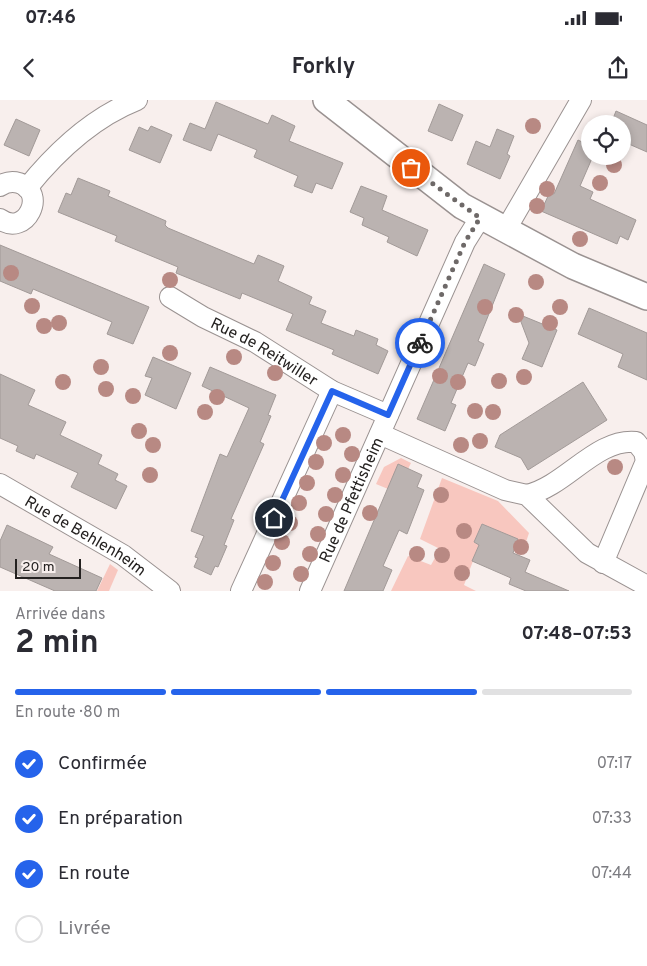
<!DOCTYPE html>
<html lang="fr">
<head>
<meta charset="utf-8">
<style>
  body { margin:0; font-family:Overpass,sans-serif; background:#f7f7f7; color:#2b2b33; height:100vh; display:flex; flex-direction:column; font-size:19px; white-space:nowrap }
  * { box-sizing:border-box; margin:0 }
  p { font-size:16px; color:#7c7c81 }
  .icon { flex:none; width:28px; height:28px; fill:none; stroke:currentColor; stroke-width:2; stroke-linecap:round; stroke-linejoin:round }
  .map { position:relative; height:491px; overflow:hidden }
  .panel { display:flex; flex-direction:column; background:#fff; flex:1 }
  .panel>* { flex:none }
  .controls { position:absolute; left:581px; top:15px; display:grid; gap:10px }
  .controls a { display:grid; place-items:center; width:50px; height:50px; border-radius:50%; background:#fff; box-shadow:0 2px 8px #0003; font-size:25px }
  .scale { position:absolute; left:15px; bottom:12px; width:66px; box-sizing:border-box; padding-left:5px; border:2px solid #242120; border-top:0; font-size:14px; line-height:18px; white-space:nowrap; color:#242120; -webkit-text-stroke:4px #f8efed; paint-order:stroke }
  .pin { position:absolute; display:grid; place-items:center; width:42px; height:42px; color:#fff; margin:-21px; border:2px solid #fff; border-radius:50%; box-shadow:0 1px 5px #0007 }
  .courier { position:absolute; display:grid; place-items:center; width:50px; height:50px; margin:-25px; border:4px solid #2563eb; border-radius:50%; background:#fff; color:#222; box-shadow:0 1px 6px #0007 }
  .overview em { font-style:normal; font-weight:700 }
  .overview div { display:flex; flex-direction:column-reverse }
  .overview { display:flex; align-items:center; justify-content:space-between; height:85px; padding:0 15px }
  h1 { font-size:32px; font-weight:700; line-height:38px }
  .bar { display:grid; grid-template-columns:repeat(4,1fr); gap:8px 5px; align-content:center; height:60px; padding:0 15px }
  .bar i { height:6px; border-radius:4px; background:#e1e1e2 }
  .bar .on { background:#2563eb }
  .bar p { grid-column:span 4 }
  ol { padding:0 15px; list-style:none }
  li { display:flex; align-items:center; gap:15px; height:55px }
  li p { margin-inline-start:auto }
  li .icon { padding:5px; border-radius:50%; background:#2563eb; color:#fff; stroke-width:4 }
  li:last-child { color:#7c7c81 }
  li i { width:28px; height:28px; border:2px solid #e1e1e2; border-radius:50% }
  .status { display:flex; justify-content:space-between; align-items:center; height:35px; padding:0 25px; background:#fff; direction:ltr }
  .status svg { height:14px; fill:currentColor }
  header { display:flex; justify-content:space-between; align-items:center; height:65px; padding:0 15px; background:#fff; font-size:22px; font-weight:700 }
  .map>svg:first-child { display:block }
  .green { fill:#f8c7bf }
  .building { fill:#bbb3b1; stroke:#a29a98 }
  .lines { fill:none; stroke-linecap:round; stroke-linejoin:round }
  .minor-casing { stroke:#9a9291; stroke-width:22 }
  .tertiary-casing { stroke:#9a9291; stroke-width:28 }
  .minor { stroke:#fff; stroke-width:20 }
  .tertiary { stroke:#fff; stroke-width:25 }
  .tree { fill:#b88983 }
  .done { stroke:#6e6968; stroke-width:5; stroke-dasharray:0 9 }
  .route { stroke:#2563eb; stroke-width:6 }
  .labels { text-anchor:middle; stroke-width:4; stroke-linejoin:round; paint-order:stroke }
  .street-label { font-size:16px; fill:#242120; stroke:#f8efed }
</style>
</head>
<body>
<div class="status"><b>07:46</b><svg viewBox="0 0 49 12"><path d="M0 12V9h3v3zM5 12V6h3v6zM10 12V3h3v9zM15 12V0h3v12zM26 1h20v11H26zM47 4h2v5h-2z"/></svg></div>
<header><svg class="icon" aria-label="back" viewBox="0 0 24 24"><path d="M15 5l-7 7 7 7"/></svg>Forkly<svg class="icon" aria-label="share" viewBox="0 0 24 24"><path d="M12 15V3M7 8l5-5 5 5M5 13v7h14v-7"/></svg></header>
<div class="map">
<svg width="647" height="491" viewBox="0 0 647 491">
  <rect width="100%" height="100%" fill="#f8efed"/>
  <g class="green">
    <path d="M 401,358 L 411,363 L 408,369 L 388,389 L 376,384 L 384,367 Z"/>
    <path d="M 442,378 L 498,401 L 529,433 L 525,445 L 482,424 L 474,442 L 479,445 L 464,485 L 476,491 L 391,491 L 408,456 L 431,465 L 440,449 L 420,439 Z"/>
    <path d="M 110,464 L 118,470 L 109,491 L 97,491 Z"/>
  </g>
  <g class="building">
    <path d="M 216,2 L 268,24 L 272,15 L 295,26 L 289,41 L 343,63 L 332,89 L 316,83 L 312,93 L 294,86 L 298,76 L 254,57 L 257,50 L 218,34 L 211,51 L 183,40 L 190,23 L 205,29 Z"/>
    <path d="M 439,4 L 463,15 L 452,41 L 428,31 Z"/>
    <path d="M 616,11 L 647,25 L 647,52 L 622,41 L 622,24 L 611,24 Z"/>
    <path d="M 16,19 L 40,30 L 29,56 L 4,45 Z"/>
    <path d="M 151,26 L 172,35 L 160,63 L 129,50 L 139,27 L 148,31 Z"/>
    <path d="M 497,29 L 514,36 L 507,54 L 510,56 L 500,79 L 467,64 L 476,41 L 490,47 Z"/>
    <path d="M 578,40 L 590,46 L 590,56 L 593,56 L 580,86 L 593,92 L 590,99 L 636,120 L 628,140 L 620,136 L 617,144 L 541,111 L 550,92 L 554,94 Z"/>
    <path d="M 78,78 L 110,91 L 108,96 L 166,121 L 165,125 L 168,128 L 254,164 L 258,155 L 284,166 L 278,181 L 312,197 L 309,204 L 326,211 L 321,223 L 354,236 L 356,230 L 378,239 L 376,245 L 388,251 L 378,274 L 332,254 L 334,250 L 286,230 L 293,214 L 242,193 L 240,199 L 176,173 L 178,167 L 115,141 L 117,136 L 58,112 L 66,93 L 71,95 Z"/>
    <path d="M 361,86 L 387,96 L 382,110 L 428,130 L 417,156 L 387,142 L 389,137 L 362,125 L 364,118 L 350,112 Z"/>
    <path d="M 0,145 L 149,207 L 133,244 L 107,234 L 112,222 L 33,189 L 31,194 L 0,181 Z"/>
    <path d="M 484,164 L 505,174 L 478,241 L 484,244 L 475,266 L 468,263 L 451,303 L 456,305 L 445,331 L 417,319 Z"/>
    <path d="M 589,208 L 647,233 L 647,280 L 618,267 L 623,254 L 578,234 Z"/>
    <path d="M 518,214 L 557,230 L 542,267 L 522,259 L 529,243 Z"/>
    <path d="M 153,257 L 191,273 L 176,309 L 145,295 L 152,278 L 145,276 Z"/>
    <path d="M 210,267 L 276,295 L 268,315 L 271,316 L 260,342 L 264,344 L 231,419 L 234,420 L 224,445 L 227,446 L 218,467 L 215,466 L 211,475 L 194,467 L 198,458 L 195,457 L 204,436 L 191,431 L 220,354 L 227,357 L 249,308 L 202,286 Z"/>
    <path d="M 0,274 L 35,290 L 28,305 L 66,322 L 60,335 L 102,355 L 98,364 L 118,374 L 115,380 L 127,386 L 116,409 L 71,387 L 78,373 L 36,354 L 34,359 L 16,351 L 18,346 L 0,338 Z"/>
    <path d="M 583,282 L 607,320 L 528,370 L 521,358 L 495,347 L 500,335 Z"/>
    <path d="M 398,364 L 422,375 L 417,387 L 424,390 L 407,434 L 399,430 L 383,466 L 392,470 L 383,491 L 344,491 Z"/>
    <path d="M 482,424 L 518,439 L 513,453 L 530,460 L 525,472 L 569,491 L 526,491 L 509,484 L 511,478 L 472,461 L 479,445 L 474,442 Z"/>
    <path d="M 7,425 L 53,447 L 49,454 L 102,478 L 96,491 L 55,491 L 0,467 L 0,441 Z"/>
  </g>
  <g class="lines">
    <defs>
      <g id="minor">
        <path d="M 0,86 C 6,82 12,81 19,83 C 48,92 26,138 0,119"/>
        <path d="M 27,88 C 56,52 94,17 137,0"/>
        <path d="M 505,131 L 581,0"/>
        <path id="s1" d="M 170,197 L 203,217 L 255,242 L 332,291 L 388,315"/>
        <path d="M 380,334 L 505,390 L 527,395 L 587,453 L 647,486"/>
        <path id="s2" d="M 0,384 L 123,455 L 170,491"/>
        <path d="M 527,395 C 566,386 596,338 636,342 L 644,352 L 646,361 L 603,463"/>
        <path d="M 241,491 L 332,291"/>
        <path id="s3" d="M 310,491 L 465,142 L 480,118"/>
      </g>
      <path id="tertiary" d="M 326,0 L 462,106 L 573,166 L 647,197"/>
    </defs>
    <use href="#minor" class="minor-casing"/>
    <use href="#tertiary" class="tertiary-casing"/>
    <use href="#minor" class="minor"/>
    <use href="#tertiary" class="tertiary"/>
  </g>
  <g class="tree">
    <circle cx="533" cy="26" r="8"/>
    <circle cx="614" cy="65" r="8"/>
    <circle cx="600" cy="83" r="8"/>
    <circle cx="547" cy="89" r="8"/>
    <circle cx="537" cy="106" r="8"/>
    <circle cx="580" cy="139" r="8"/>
    <circle cx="11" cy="173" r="8"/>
    <circle cx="170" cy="180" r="8"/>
    <circle cx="536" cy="182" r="8"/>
    <circle cx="32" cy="206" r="8"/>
    <circle cx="485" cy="207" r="8"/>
    <circle cx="560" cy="207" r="8"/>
    <circle cx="516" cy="215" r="8"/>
    <circle cx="59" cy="223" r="8"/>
    <circle cx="550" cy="223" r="8"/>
    <circle cx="44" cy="226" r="8"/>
    <circle cx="170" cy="253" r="8"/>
    <circle cx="234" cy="257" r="8"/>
    <circle cx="101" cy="267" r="8"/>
    <circle cx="275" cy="273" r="8"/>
    <circle cx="440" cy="276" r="8"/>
    <circle cx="524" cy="277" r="8"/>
    <circle cx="499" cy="281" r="8"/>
    <circle cx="63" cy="282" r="8"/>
    <circle cx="458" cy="282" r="8"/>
    <circle cx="106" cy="289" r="8"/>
    <circle cx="133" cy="296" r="8"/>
    <circle cx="217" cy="297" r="8"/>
    <circle cx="475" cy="311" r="8"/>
    <circle cx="205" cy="312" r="8"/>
    <circle cx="493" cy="312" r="8"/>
    <circle cx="139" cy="331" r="8"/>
    <circle cx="343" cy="335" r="8"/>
    <circle cx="480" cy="341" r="8"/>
    <circle cx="324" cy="343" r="8"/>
    <circle cx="153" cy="345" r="8"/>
    <circle cx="461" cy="345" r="8"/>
    <circle cx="352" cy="354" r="8"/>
    <circle cx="316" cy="362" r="8"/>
    <circle cx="615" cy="367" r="8"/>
    <circle cx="150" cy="375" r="8"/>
    <circle cx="343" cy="375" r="8"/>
    <circle cx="307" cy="383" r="8"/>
    <circle cx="335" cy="395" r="8"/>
    <circle cx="441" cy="395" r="8"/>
    <circle cx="299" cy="403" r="8"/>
    <circle cx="370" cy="413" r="8"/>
    <circle cx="326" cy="414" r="8"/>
    <circle cx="290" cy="423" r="8"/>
    <circle cx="464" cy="431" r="8"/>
    <circle cx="318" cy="434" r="8"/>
    <circle cx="282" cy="442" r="8"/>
    <circle cx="521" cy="447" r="8"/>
    <circle cx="310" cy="454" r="8"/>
    <circle cx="417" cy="454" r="8"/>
    <circle cx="442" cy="455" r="8"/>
    <circle cx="273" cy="463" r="8"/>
    <circle cx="462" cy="473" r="8"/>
    <circle cx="301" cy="474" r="8"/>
    <circle cx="265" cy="482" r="8"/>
  </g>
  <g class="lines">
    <path class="done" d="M 411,68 L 480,118 L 465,142 L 420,243"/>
    <path class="route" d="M 274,418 L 332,291 L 388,315 L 420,243"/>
  </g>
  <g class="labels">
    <g class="street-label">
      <text dy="6" stroke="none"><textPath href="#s1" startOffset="109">Rue de Reitwiller</textPath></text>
      <text dy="6" stroke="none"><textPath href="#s3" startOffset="100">Rue de Pfettisheim</textPath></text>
      <text dy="6" stroke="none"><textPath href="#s2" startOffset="100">Rue de Behlenheim</textPath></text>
    </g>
  </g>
</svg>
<div class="controls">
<a><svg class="icon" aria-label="locate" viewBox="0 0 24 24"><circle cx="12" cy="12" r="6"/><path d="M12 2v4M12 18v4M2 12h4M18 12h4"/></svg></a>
</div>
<div class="scale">20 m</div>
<div class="pin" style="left:411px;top:68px;background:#ea580c"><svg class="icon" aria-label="bag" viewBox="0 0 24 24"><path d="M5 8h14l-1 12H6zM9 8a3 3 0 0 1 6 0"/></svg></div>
<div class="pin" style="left:274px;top:418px;background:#1f2937"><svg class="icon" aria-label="home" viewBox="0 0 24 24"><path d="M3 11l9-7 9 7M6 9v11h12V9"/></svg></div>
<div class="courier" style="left:420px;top:243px"><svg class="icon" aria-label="bike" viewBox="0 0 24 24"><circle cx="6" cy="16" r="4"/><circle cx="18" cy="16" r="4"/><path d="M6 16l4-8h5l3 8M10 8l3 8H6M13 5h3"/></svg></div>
</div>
<section class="panel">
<div class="overview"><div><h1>2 min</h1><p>Arrivée dans</p></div><em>07:48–07:53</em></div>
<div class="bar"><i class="on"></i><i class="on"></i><i class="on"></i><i></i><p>En route · 80 m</p></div>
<ol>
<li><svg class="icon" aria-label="check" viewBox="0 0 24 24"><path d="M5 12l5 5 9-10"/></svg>Confirmée<p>07:17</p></li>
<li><svg class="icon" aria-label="check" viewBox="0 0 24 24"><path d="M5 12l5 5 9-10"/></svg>En préparation<p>07:33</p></li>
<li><svg class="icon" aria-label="check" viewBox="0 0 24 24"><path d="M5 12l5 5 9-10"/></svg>En route<p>07:44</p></li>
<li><i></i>Livrée</li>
</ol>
</section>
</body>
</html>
